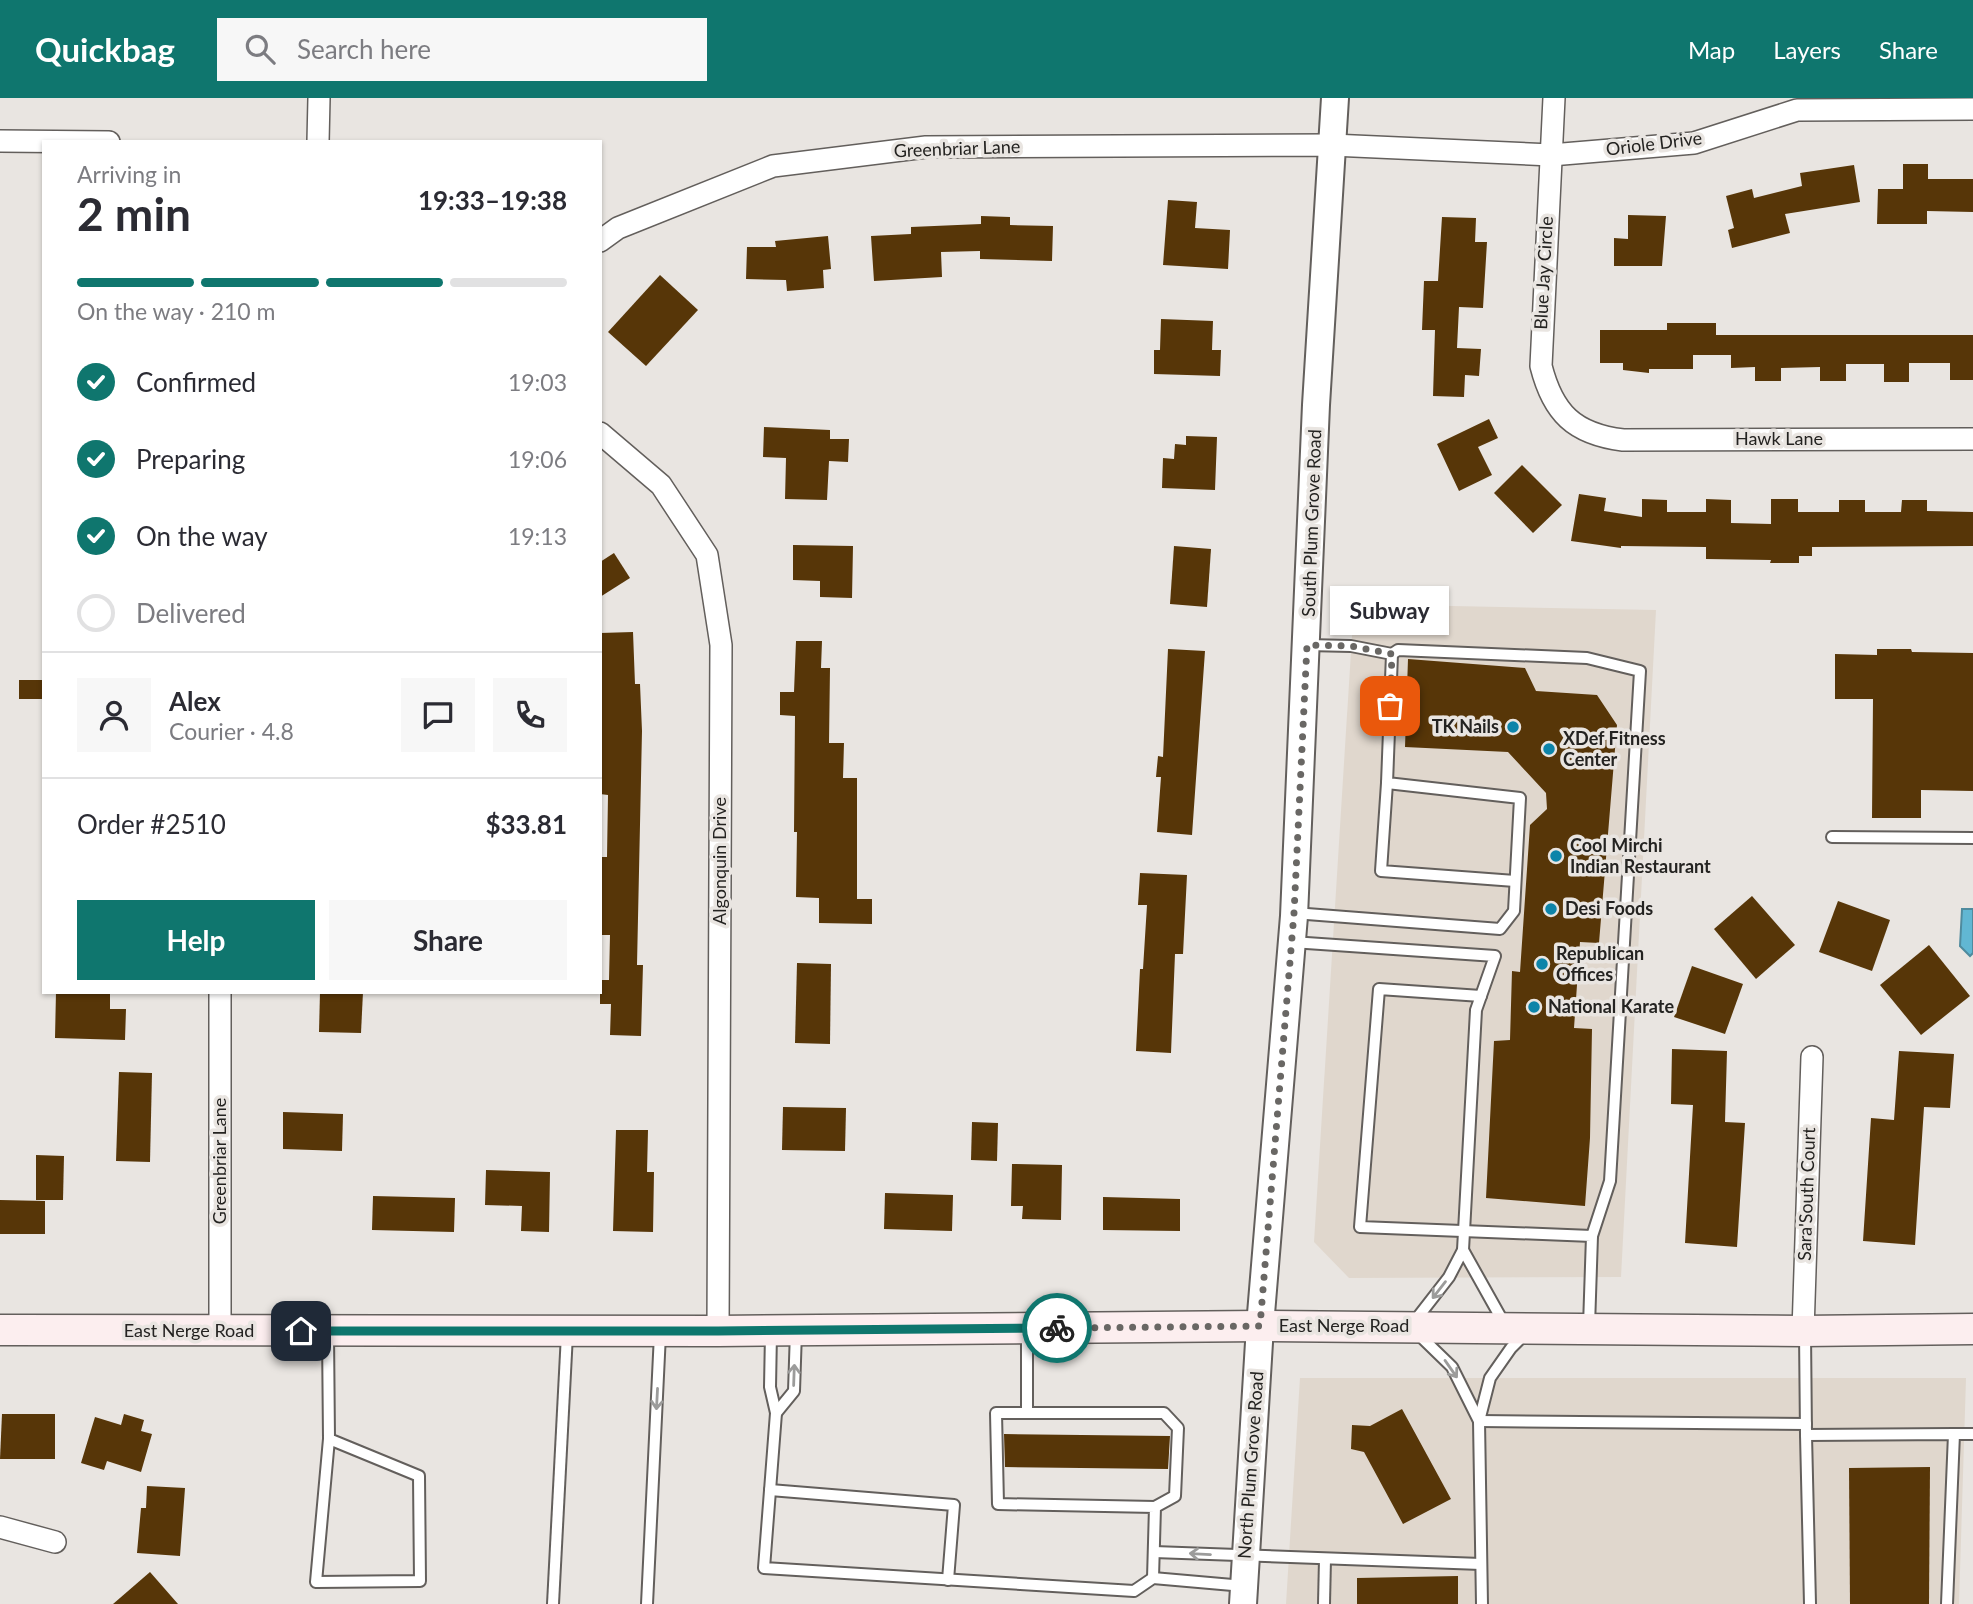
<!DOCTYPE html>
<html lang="en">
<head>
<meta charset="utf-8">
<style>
  body { margin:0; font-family:Lato,sans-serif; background:#f7f7f7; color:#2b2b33; height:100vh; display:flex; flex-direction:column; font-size:26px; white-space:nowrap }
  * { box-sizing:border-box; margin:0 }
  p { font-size:23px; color:#7c7c81 }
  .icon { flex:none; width:38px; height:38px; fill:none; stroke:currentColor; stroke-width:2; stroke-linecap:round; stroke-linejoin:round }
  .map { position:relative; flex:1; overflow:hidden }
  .details { position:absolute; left:42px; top:42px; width:560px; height:854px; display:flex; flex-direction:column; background:#fff; border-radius:0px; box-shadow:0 2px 5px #0004 }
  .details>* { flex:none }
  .pin { position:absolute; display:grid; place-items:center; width:60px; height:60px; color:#fff; margin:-30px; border-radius:14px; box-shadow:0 4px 10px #0006 }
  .courier { position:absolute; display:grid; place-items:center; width:70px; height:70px; margin:-35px; border:5px solid #0f766e; border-radius:50%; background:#fff; color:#222; box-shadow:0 2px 9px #0007 }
  .bubble { position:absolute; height:49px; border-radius:0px; background:#fff; box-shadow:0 2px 5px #0004; font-size:23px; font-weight:700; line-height:49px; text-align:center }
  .summary em { font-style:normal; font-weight:700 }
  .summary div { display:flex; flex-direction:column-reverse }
  .summary { display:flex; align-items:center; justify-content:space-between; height:119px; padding:0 35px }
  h1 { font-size:46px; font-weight:700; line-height:52px }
  .bar { display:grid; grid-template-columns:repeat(4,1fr); gap:10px 7px; align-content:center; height:84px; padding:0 35px }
  .bar i { height:9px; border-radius:5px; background:#e1e1e2 }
  .bar .on { background:#0f766e }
  .bar p { grid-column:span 4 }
  .line { display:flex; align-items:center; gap:18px; padding:0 35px; border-top:2px solid #e1e1e2 }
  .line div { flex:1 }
  .round { display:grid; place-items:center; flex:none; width:74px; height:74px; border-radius:0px; background:#f7f7f7 }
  ol { padding:0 35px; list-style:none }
  li { display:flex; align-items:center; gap:21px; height:77px }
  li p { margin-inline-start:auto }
  li .icon { padding:7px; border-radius:50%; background:#0f766e; color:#fff; stroke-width:4 }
  li:last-child { color:#7c7c81 }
  li i { width:38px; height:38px; border:4px solid #e1e1e2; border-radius:50% }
  .button { display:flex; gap:14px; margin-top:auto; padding:14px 35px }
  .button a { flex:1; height:80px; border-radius:0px; background:#0f766e; color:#fff; font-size:28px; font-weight:700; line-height:80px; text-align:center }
  .button a+a { background:#f7f7f7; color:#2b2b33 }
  header { display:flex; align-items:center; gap:42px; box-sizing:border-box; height:98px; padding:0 35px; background:#0f766e; color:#fff }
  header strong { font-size:33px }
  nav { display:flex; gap:38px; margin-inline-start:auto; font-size:24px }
  .search { width:490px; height:63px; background:#f7f7f7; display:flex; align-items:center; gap:18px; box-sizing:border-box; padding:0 24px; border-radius:0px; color:#7c7c81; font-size:26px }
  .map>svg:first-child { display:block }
  .built { fill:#e0d7cd }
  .water { fill:#61b7d3; stroke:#4f8b9e; stroke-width:2 }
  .building { fill:#573608 }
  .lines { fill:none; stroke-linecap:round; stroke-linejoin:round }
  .service-casing { stroke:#635f5c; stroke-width:14 }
  .minor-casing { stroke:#635f5c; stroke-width:24 }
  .tertiary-casing { stroke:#635f5c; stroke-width:30 }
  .secondary-casing { stroke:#635f5c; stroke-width:33 }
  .service { stroke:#fff; stroke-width:10 }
  .minor { stroke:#fff; stroke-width:21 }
  .tertiary { stroke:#fff; stroke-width:26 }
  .secondary { stroke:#fceeef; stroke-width:30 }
  .oneway { stroke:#9c9c9b }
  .done { stroke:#696764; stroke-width:7; stroke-dasharray:0 12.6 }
  .route { stroke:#0f766e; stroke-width:9 }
  .poi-dot { fill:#0d84a9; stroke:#e9e5e1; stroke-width:2.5 }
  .labels { text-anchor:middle; stroke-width:7; stroke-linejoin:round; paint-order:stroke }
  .street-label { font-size:18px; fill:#242321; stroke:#e9e5e1 }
  .poi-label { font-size:18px; font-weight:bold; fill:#242321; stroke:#e9e5e1; text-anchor:start }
</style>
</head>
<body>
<header>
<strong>Quickbag</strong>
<div class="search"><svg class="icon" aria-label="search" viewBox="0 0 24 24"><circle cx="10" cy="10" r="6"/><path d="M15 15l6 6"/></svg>Search here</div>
<nav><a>Map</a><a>Layers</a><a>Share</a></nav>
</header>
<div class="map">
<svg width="1973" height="1506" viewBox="0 0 1973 1506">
  <rect width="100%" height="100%" fill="#e9e5e1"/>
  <g class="built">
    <path d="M 1354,506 L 1656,512 L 1621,1179 L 1349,1180 L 1314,1144 Z"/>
    <path d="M 1300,1280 L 1966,1280 L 1959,1506 L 1286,1506 Z"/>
  </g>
  <path class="water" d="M 1962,811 L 1973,811 L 1973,855 L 1970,858 L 1960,848 Z"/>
  <g class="building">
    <path d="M 1903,66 L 1928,66 L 1928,81 L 1973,81 L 1973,114 L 1927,113 L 1927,126 L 1877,126 L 1878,91 L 1903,91 Z"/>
    <path d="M 1854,67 L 1860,104 L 1785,116 L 1790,135 L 1732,150 L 1728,132 L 1734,130 L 1726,98 L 1752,91 L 1754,100 L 1802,88 L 1800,75 Z"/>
    <path d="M 1168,102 L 1197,104 L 1195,130 L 1230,132 L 1228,171 L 1163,167 Z"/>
    <path d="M 1628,117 L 1666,118 L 1662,168 L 1614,168 L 1614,140 L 1628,141 Z"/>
    <path d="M 981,118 L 1010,119 L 1010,127 L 1053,128 L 1052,163 L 980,161 L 980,153 L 941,154 L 942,179 L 874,183 L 871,138 L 911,136 L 911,129 L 981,126 Z"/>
    <path d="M 1442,119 L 1476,120 L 1475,144 L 1487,144 L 1483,210 L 1459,209 L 1457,250 L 1481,251 L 1479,278 L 1465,277 L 1464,299 L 1433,298 L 1435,232 L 1422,232 L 1424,183 L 1438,183 Z"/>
    <path d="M 828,138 L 831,171 L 823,172 L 824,190 L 787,193 L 786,182 L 746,181 L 747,149 L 776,149 L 775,143 Z"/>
    <path d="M 660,177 L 698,212 L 646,268 L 608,234 Z"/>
    <path d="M 1161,221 L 1213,223 L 1212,252 L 1221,252 L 1220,278 L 1154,276 L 1154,252 L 1160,252 Z"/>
    <path d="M 1667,225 L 1716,225 L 1716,237 L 1973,237 L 1973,282 L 1950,282 L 1950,265 L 1909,265 L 1909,284 L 1884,284 L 1884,266 L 1846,266 L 1846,283 L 1820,283 L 1820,269 L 1781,270 L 1781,283 L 1755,283 L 1755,269 L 1731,270 L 1731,257 L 1693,257 L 1693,271 L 1649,271 L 1649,275 L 1623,272 L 1623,265 L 1600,265 L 1600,232 L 1667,232 Z"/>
    <path d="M 1489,321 L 1498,340 L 1478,349 L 1492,377 L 1459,393 L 1437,346 Z"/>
    <path d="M 764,329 L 830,332 L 830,341 L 849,341 L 848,364 L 829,363 L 827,402 L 785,401 L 786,360 L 763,359 Z"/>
    <path d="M 1186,338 L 1217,339 L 1215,392 L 1162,390 L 1163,360 L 1174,361 L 1175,346 L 1186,347 Z"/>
    <path d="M 1522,367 L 1562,407 L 1533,435 L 1494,395 Z"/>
    <path d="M 1579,396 L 1606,400 L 1604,413 L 1642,419 L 1642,401 L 1667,402 L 1667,414 L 1706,414 L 1706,401 L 1731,402 L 1731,425 L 1771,426 L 1771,401 L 1798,401 L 1798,414 L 1839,414 L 1839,402 L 1865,402 L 1865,414 L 1901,414 L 1902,402 L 1927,402 L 1927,413 L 1973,414 L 1973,448 L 1812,449 L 1812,458 L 1799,458 L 1799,465 L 1770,465 L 1771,462 L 1706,461 L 1706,449 L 1621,448 L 1621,450 L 1571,443 Z"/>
    <path d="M 793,447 L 853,448 L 852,500 L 820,499 L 820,483 L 793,482 Z"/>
    <path d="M 1174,448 L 1211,451 L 1207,509 L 1170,506 Z"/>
    <path d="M 614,455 L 630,480 L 600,499 L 600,464 Z"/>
    <path d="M 633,534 L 635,586 L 640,586 L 642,633 L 637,867 L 643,867 L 641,938 L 610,937 L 611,906 L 600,906 L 600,882 L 609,882 L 610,837 L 600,837 L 600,759 L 607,759 L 608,697 L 600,696 L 600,535 Z"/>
    <path d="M 796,543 L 822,543 L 821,570 L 830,570 L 829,645 L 844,645 L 843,680 L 857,680 L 857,801 L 872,801 L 872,826 L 819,825 L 819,800 L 796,799 L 797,734 L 794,734 L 795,618 L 780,617 L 780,594 L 794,594 Z"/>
    <path d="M 1168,551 L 1205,553 L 1192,737 L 1157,734 L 1161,679 L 1156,679 L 1158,658 L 1163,659 Z"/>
    <path d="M 1877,551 L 1911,551 L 1912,554 L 1973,555 L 1973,693 L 1921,692 L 1921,720 L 1872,720 L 1873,601 L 1835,601 L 1835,556 L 1877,557 Z"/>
    <path d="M 1408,561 L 1525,570 L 1536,593 L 1597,597 L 1617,627 L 1599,845 L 1580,844 L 1574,930 L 1592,931 L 1590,1040 L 1585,1108 L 1486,1100 L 1494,943 L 1510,942 L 1512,873 L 1520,874 L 1530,727 L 1547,711 L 1546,695 L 1508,654 L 1405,649 Z"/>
    <rect x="19" y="582" width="25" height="19"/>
    <path d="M 1140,775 L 1187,777 L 1183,856 L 1175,856 L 1171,955 L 1136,953 L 1140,871 L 1143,871 L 1147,807 L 1138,807 Z"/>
    <path d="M 1752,798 L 1795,847 L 1756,881 L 1714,831 Z"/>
    <path d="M 1838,803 L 1890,822 L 1872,873 L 1819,854 Z"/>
    <path d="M 1929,847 L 1970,898 L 1921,937 L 1880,887 Z"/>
    <path d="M 797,865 L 831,866 L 830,946 L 795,945 Z"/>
    <path d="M 1692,868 L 1743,886 L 1725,936 L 1674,919 Z"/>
    <path d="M 56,894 L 110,894 L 110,911 L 126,911 L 125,942 L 55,940 Z"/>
    <path d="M 320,894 L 363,894 L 361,935 L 319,934 Z"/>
    <path d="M 1672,951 L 1727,953 L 1725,1024 L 1745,1025 L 1737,1149 L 1685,1145 L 1693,1007 L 1671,1006 Z"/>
    <path d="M 1899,953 L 1954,956 L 1950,1010 L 1924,1009 L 1915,1147 L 1863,1143 L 1871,1020 L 1894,1022 Z"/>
    <path d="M 119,974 L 152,975 L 150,1064 L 116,1063 Z"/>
    <path d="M 783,1009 L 846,1010 L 845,1053 L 782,1052 Z"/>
    <path d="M 283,1014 L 343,1016 L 342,1053 L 283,1051 Z"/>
    <path d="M 972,1024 L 998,1025 L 997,1063 L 971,1062 Z"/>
    <path d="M 616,1032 L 648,1032 L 647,1074 L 654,1074 L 653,1134 L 613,1133 Z"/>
    <path d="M 36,1057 L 64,1058 L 63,1102 L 36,1102 Z"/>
    <path d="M 1012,1066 L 1062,1067 L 1061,1122 L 1022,1121 L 1023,1108 L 1011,1108 Z"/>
    <path d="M 486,1072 L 550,1074 L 549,1134 L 521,1133 L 522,1108 L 485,1107 Z"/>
    <path d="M 885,1095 L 953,1097 L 952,1133 L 884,1131 Z"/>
    <path d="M 373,1098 L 455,1100 L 454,1134 L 372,1132 Z"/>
    <path d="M 1103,1099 L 1180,1101 L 1180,1133 L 1103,1132 Z"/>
    <path d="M 0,1102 L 45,1103 L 45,1136 L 0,1136 Z"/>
    <path d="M 1402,1311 L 1451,1401 L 1403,1426 L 1364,1354 L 1351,1351 L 1352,1327 L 1370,1328 Z"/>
    <path d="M 2,1316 L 55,1316 L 55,1361 L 0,1361 Z"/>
    <path d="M 124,1316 L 144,1322 L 141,1333 L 152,1336 L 141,1374 L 107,1363 L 104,1372 L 81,1365 L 95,1319 L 121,1327 Z"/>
    <path d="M 1004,1336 L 1170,1338 L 1168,1371 L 1005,1369 Z"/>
    <path d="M 1930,1369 L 1929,1506 L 1850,1506 L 1849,1370 Z"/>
    <path d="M 147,1388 L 185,1390 L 180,1458 L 137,1455 L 141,1410 L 146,1410 Z"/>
    <path d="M 150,1474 L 178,1506 L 113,1506 Z"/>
    <path d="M 1458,1478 L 1458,1506 L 1357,1506 L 1357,1480 Z"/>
  </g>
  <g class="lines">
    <defs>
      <g id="service">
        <path d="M 1392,556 L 1398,552 L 1587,560 L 1640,573 L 1610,1083 L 1592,1138"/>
        <path d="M 1387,685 L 1381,773 L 1515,783"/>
        <path d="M 1832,739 L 1973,740"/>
        <path d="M 1294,815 L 1500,831 L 1514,813 L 1520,700 L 1387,685 L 1392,556 L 1351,548 L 1307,547"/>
        <path d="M 1292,844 L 1495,858 L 1476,912 L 1463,1152 L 1449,1179 L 1414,1224"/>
        <path d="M 1481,898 L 1379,891 L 1360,1129 L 1592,1138 L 1589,1228"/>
        <path d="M 1463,1152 L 1505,1227"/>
        <path d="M 771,1235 L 770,1289 L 776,1315 L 764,1470 L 1134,1493 L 1153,1480 L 1244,1488"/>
        <path d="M 1417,1235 L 1452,1269 L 1479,1323"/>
        <path d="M 1805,1235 L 1806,1337 L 1954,1336 L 1947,1506"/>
        <path d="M 328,1236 L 329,1341 L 316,1484 L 420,1483 L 419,1378 L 329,1341"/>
        <path d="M 776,1315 L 794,1293 L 796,1233"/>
        <path d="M 1027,1315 L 1027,1234"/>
        <path d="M 1479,1323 L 1806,1326"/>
        <path d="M 1954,1336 L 1973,1336"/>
        <path d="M 1806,1337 L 1810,1506"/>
        <path d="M 770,1392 L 954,1407 L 948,1482"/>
        <path d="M 1154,1454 L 1481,1466"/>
        <path d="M 1153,1480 L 1155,1409 L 998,1406 L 996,1315 L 1164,1315 L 1178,1330 L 1175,1398 L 1155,1409"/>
        <path d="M 553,1506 L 567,1236"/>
        <path d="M 647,1506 L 660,1236"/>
        <path d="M 1324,1506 L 1325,1461"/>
        <path d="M 1482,1506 L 1479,1323 L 1490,1280 L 1511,1250 L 1524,1237"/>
      </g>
      <g id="minor">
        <path d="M 1554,0 L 1541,268 C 1553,315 1574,336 1623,342 L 1973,341"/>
        <path d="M 0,43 L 109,44"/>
        <path d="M 318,44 L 319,0"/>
        <path d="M 600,143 L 618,130 L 773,68 L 926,49 L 1332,47 L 1551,57 L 1694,45 L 1797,12 L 1973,11"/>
        <path d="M 600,335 L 661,387 L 707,457 L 721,547 L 718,1233"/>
        <path d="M 220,1233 L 220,894"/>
        <path d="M 1803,1233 L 1812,959"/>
        <path d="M 0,1429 L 55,1444"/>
      </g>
      <path id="tertiary" d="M 1243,1506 L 1260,1228 L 1294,818 L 1316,307 L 1335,0"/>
      <path id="secondary" d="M 0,1232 L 718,1233 L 1260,1228 L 1803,1233 L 1973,1231"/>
    </defs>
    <use href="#service" class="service-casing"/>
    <use href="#minor" class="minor-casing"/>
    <use href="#tertiary" class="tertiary-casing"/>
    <use href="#secondary" class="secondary-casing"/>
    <use href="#service" class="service"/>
    <use href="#minor" class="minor"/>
    <use href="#tertiary" class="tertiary"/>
    <use href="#secondary" class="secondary"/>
  </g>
  <defs><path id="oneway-shaft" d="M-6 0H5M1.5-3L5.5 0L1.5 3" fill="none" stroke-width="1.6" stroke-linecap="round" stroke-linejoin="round" transform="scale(1.75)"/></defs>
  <g class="oneway">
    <use href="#oneway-shaft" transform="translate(1439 1192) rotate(128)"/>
    <use href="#oneway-shaft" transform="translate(1451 1271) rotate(55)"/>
    <use href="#oneway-shaft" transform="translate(794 1277) rotate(-88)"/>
    <use href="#oneway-shaft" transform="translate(657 1301) rotate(93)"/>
    <use href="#oneway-shaft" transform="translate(1200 1456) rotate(-177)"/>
  </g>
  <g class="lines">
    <path class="done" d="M 1057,1230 L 1260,1228 L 1294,815 L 1307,547 L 1351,548 L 1392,556 L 1390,608"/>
    <path class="route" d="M 301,1233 L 718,1233 L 1057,1230"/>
  </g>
  <g class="poi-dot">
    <circle cx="1513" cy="629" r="7"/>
    <circle cx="1549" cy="651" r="7"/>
    <circle cx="1556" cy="758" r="7"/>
    <circle cx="1551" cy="811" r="7"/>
    <circle cx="1542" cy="866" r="7"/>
    <circle cx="1534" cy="909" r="7"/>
  </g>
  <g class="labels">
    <g class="street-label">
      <text transform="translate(1654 46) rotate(-7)" y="6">Oriole Drive</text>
      <text transform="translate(957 51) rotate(-2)" y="6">Greenbriar Lane</text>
      <text transform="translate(1544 175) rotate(-87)" y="6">Blue Jay Circle</text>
      <text x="1779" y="347">Hawk Lane</text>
      <text transform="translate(1312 425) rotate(-88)" y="6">South Plum Grove Road</text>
      <text transform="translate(720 763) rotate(-90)" y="6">Algonquin Drive</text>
      <text transform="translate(220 1063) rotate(-90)" y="6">Greenbriar Lane</text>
      <text transform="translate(1807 1096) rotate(-88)" y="6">Sara'South Court</text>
      <text x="1344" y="1234">East Nerge Road</text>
      <text x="189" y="1239">East Nerge Road</text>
      <text transform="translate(1251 1367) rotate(-86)" y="6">North Plum Grove Road</text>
    </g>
    <g class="poi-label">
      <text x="1499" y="635" text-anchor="end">TK Nails</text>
      <text x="1563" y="647">XDef Fitness<tspan x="1563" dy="21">Center</tspan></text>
      <text x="1570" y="754">Cool Mirchi<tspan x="1570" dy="21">Indian Restaurant</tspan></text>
      <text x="1565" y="817">Desi Foods</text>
      <text x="1556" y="862">Republican<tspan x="1556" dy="21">Offices</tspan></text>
      <text x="1548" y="915">National Karate</text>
    </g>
  </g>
</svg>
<div class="pin" style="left:1390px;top:608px;background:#ea580c"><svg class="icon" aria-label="bag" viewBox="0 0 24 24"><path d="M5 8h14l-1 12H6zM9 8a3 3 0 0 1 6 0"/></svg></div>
<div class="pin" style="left:301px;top:1233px;background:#1f2937"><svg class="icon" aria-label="home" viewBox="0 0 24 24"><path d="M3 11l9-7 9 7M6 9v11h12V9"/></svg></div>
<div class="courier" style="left:1057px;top:1230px"><svg class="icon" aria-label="bike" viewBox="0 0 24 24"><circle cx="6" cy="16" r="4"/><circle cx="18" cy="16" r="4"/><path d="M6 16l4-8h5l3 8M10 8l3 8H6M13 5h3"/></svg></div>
<div class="bubble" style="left:1330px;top:488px;width:119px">Subway</div>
<section class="details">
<div class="summary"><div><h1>2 min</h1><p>Arriving in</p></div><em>19:33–19:38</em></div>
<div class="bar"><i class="on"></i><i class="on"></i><i class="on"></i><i></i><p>On the way · 210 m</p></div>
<ol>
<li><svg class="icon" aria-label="check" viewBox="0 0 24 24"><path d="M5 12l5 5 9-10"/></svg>Confirmed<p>19:03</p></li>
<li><svg class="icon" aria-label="check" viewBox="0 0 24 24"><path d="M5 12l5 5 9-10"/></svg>Preparing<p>19:06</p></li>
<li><svg class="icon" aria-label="check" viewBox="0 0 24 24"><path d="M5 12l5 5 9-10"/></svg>On the way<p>19:13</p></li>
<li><i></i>Delivered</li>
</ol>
<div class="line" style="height:126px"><a class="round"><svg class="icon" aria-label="person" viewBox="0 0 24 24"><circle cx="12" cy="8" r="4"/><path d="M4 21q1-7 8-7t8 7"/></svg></a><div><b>Alex</b><p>Courier · 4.8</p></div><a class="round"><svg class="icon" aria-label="chat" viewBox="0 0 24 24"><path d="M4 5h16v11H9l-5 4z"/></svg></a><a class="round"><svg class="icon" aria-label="phone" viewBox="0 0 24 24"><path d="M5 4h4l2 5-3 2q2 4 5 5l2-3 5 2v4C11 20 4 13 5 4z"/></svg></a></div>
<div class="line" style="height:91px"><div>Order #2510</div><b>$33.81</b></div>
<div class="button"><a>Help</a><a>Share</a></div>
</section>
</div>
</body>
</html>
